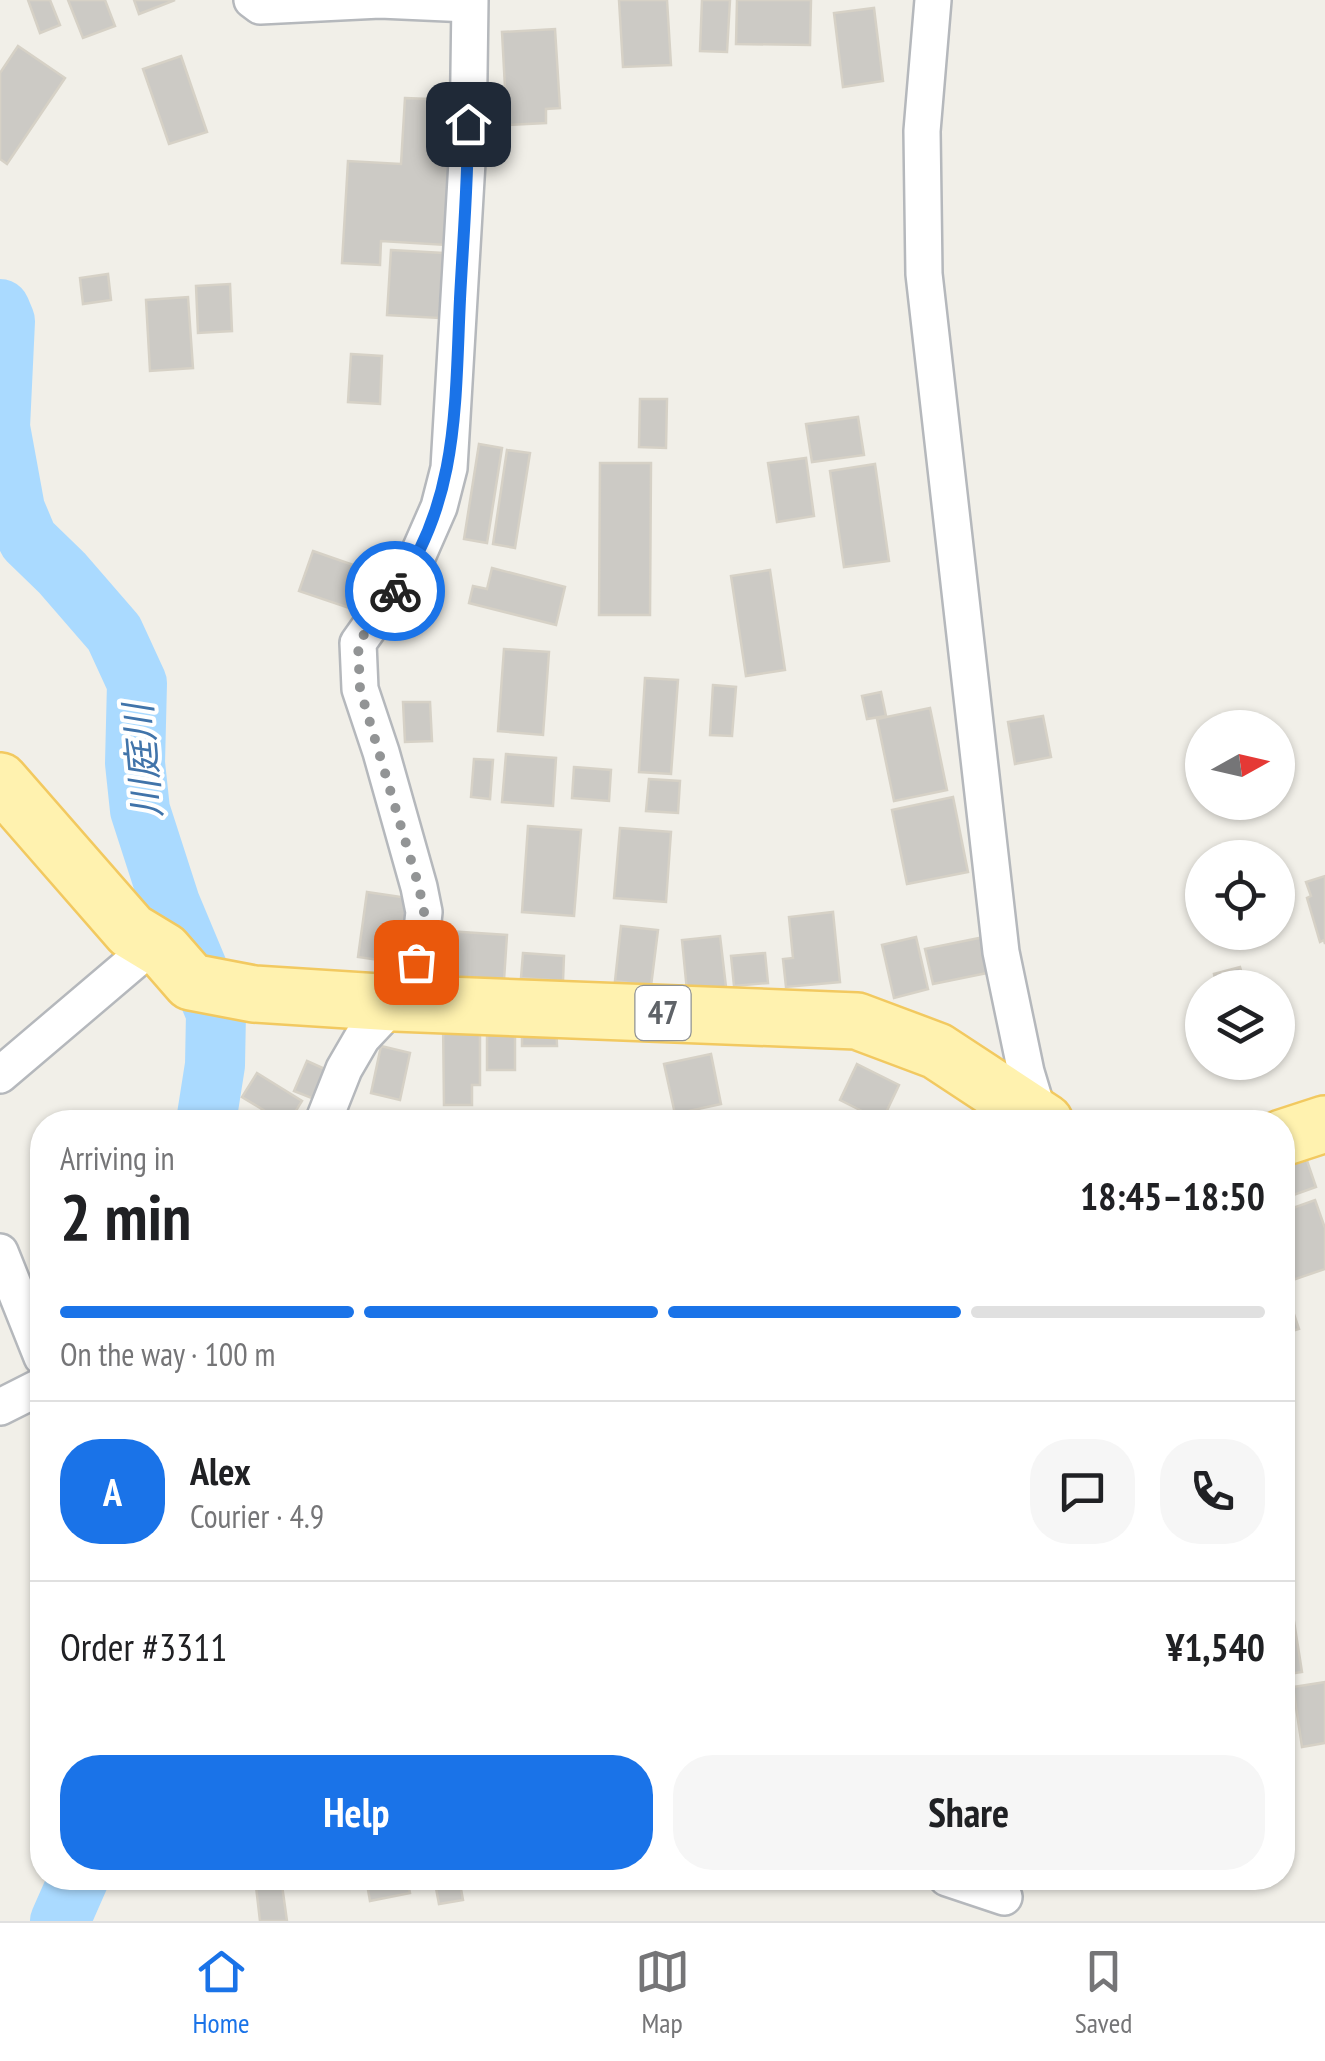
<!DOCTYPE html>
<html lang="en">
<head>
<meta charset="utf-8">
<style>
  body { margin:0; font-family:"PT Sans Narrow","Noto Sans JP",sans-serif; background:#f6f6f6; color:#202124; height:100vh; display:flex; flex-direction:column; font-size:38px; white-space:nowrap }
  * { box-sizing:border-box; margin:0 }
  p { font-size:32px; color:#757577 }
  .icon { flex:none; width:55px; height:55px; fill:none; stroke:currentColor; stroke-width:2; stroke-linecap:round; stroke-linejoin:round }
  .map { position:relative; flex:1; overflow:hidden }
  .side { position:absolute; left:30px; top:1110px; width:1265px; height:780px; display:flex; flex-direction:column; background:#fff; border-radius:40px; box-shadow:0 2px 8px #0004 }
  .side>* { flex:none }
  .needle { width:65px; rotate:82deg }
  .controls { position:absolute; left:1185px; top:710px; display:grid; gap:20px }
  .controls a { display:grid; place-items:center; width:110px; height:110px; border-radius:50%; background:#fff; box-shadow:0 2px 8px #0004; font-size:50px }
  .pin { position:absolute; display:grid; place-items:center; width:85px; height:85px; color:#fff; margin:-42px; border-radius:20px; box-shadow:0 5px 15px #0006 }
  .courier { position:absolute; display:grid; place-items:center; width:100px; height:100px; margin:-50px; border:8px solid #1a73e8; border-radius:50%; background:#fff; color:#222; box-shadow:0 2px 12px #0007 }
  .headline em { font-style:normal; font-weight:800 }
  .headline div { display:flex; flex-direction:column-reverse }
  .headline { display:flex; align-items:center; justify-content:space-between; height:170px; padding:0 30px }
  h1 { font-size:65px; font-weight:800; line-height:75px }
  .bar { display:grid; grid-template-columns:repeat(4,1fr); gap:15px 10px; align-content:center; height:120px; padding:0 30px }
  .bar i { height:12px; border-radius:8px; background:#e0e0e0 }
  .bar .active { background:#1a73e8 }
  .bar p { grid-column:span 4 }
  .line { display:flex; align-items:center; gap:25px; padding:0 30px; border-top:2px solid #e0e0e0 }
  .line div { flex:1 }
  .round { display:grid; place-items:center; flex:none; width:105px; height:105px; border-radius:40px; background:#f6f6f6 }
  .cta { display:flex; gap:20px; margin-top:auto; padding:20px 30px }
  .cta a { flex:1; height:115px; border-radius:40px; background:#1a73e8; color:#fff; font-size:40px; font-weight:800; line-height:115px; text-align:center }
  .cta a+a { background:#f6f6f6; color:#202124 }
  .tabs { display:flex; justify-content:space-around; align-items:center; height:140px; border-top:2px solid #e0e0e0; background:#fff; font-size:28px; color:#757577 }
  .tabs a { display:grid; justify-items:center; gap:5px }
  .tabs .active { color:#1a73e8 }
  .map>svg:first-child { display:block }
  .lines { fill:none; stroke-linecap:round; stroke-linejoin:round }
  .river { stroke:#aadaff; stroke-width:60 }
  .building { fill:#cccac5; stroke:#d6d1c6; stroke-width:2.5 }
  .minor-casing { stroke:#b5b8bc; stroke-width:40 }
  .primary-casing { stroke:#f2c960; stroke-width:60 }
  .minor { stroke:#fff; stroke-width:35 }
  .primary { stroke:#fff2af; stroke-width:55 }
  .done { stroke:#929495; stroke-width:10; stroke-dasharray:0 18 }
  .route { stroke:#1a73e8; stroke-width:12 }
  .labels { text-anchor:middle; stroke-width:8; stroke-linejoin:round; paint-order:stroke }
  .shield { fill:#fff; stroke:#8f9295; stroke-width:2.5 }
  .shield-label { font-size:32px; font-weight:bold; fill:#5f6368 }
  .water-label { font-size:38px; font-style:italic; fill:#4174aa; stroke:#fff }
</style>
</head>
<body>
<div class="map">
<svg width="1325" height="1921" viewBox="0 0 1325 1921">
  <rect width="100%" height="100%" fill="#f1efe8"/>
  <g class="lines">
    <g class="river">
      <path d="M 0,309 L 5,321 L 0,427 L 15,509 L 28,540 L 62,573 L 114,633 L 137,683 L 135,763 L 140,810 L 170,903 L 216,1013 L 215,1065 L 206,1122"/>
      <path d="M 60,1921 L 79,1878"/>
    </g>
  </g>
  <g class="building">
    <path d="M 28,0 L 50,0 L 60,25 L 40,33 Z"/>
    <path d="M 68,0 L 105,0 L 115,26 L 83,38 Z"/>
    <path d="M 134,0 L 175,0 L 139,14 Z"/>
    <path d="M 619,0 L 667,0 L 671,65 L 623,67 Z"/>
    <path d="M 702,0 L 730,0 L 727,52 L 700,51 Z"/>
    <path d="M 737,0 L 811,0 L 810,45 L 736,44 Z"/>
    <path d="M 874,8 L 883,81 L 843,87 L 834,13 Z"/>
    <path d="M 555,29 L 560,108 L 546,109 L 546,123 L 507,125 L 502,32 Z"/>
    <path d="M 18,46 L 65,78 L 7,164 L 0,159 L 0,73 Z"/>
    <path d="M 181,56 L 207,132 L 169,144 L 143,69 Z"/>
    <path d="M 405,98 L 454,100 L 446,245 L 381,241 L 380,265 L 342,263 L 348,161 L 401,164 Z"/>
    <path d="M 391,250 L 443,253 L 439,318 L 387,315 Z"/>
    <path d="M 108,274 L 111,300 L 83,304 L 80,278 Z"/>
    <path d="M 230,284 L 232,331 L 198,333 L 196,286 Z"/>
    <path d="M 188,297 L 193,368 L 150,371 L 146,300 Z"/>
    <path d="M 351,354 L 382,356 L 380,404 L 348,402 Z"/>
    <path d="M 640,399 L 667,399 L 666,448 L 639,447 Z"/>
    <path d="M 858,417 L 864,455 L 812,462 L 806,424 Z"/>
    <path d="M 479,444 L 502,448 L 487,543 L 464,539 Z"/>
    <path d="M 507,450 L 530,453 L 515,548 L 493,544 Z"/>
    <path d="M 806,458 L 814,516 L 777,522 L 768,463 Z"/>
    <path d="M 600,463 L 651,463 L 650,615 L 599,615 Z"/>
    <path d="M 875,464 L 889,561 L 844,567 L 830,471 Z"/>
    <path d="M 313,551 L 365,569 L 352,609 L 299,591 Z"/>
    <path d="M 492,568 L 565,587 L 556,625 L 469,603 L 473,586 L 487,589 Z"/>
    <path d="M 770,570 L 785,670 L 746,676 L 731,576 Z"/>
    <path d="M 504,649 L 549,652 L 543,735 L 498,731 Z"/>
    <path d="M 645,678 L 678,680 L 671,774 L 639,772 Z"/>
    <path d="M 713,685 L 736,687 L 732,736 L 710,735 Z"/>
    <path d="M 881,692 L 886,716 L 867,719 L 862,696 Z"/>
    <path d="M 403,702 L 430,702 L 432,741 L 405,742 Z"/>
    <path d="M 930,708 L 947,790 L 894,801 L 877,719 Z"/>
    <path d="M 1043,716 L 1051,757 L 1015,764 L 1008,722 Z"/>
    <path d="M 506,754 L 556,758 L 553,806 L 502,802 Z"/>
    <path d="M 474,759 L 493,760 L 490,799 L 471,797 Z"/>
    <path d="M 574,767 L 611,770 L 609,801 L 572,798 Z"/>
    <path d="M 649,779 L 680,781 L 678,813 L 646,811 Z"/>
    <path d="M 953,797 L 968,872 L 907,884 L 892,810 Z"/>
    <path d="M 528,826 L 581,830 L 574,916 L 522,912 Z"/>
    <path d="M 620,828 L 671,832 L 666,902 L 614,898 Z"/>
    <path d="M 1325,876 L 1325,944 L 1324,940 L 1320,942 L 1307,898 L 1311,896 L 1306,882 Z"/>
    <path d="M 367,892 L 408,898 L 400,963 L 358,957 Z"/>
    <path d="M 833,912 L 840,982 L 786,987 L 783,959 L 793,958 L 789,917 Z"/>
    <path d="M 621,926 L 658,930 L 651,986 L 615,981 Z"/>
    <path d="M 447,931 L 507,935 L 504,980 L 444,976 Z"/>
    <path d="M 720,936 L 726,987 L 687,991 L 682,940 Z"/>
    <path d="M 916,937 L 928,989 L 894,998 L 882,945 Z"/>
    <path d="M 984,937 L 992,972 L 933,984 L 925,949 Z"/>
    <path d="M 523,953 L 564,956 L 563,981 L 521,978 Z"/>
    <path d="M 765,953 L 768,983 L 734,986 L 731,956 Z"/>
    <path d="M 1240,967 L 1246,988 L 1217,988 L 1214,974 Z"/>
    <rect x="487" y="1017" width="28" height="53"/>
    <path d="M 443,1018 L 480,1019 L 480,1085 L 472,1085 L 472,1105 L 444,1105 Z"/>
    <path d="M 522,1020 L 556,1020 L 557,1046 L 522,1046 Z"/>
    <path d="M 381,1046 L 410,1053 L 400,1100 L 371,1093 Z"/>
    <path d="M 711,1054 L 721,1104 L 675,1114 L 664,1064 Z"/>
    <path d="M 307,1061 L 327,1070 L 314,1099 L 294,1091 Z"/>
    <path d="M 857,1064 L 899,1085 L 882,1121 L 840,1100 Z"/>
    <path d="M 257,1073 L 302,1101 L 289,1122 L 283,1122 L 242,1097 Z"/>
    <path d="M 1305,1155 L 1316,1187 L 1285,1198 L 1282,1163 Z"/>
    <path d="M 1315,1200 L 1325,1228 L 1325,1269 L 1290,1281 L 1282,1259 L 1282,1212 Z"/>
    <path d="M 1285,1288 L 1299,1329 L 1282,1334 L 1282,1289 Z"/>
    <path d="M 1290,1596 L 1302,1672 L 1282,1675 L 1282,1597 Z"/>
    <path d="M 1325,1682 L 1325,1743 L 1302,1747 L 1293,1687 Z"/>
    <path d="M 255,1878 L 281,1878 L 287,1921 L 260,1921 Z"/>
    <path d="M 366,1878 L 407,1878 L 410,1893 L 370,1901 Z"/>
    <path d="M 434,1878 L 459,1878 L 463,1900 L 439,1904 Z"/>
  </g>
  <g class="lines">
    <defs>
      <g id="minor">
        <path d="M 252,0 L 260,6 L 380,0 L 469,4"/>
        <path d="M 933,0 L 922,131 L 924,274 L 1001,952 L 1026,1072 L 1041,1122"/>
        <path d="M 0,1075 L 153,945"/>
        <path d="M 323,1122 L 344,1069 L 362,1038 L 411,986 L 421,939 L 424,912 L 419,887 L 381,752 L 360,689 L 358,643 L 414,564 L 439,507 L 449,468 L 468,145 L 470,0"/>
        <path d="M 0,1252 L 42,1357"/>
        <path d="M 0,1407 L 42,1386"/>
        <path d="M 947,1878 L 1004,1897"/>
      </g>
      <g id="primary">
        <path d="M 0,781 L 131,931 L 164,951 L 191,982 L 254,994 L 395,1003 L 857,1021 L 937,1051 L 1045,1122"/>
        <path d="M 1282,1138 L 1325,1124"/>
      </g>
    </defs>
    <use href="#minor" class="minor-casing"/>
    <use href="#primary" class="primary-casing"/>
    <use href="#minor" class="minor"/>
    <use href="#primary" class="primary"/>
  </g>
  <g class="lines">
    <path class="done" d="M 395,591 L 358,643 L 360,689 L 419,887 L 424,912 L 416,962"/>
    <path class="route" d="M 395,591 C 459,502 455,404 460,299 C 463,241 468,182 468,124"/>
  </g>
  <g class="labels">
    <rect class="shield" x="635.5" y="986" width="55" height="54" rx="8"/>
    <g class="shield-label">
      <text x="663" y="1024">47</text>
    </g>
    <g class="water-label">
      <text transform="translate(143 761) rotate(-95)" y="13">川庭川</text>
    </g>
  </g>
</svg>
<div class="controls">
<a><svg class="needle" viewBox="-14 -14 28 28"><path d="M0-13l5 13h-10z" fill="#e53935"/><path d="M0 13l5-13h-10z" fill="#757577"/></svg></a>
<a><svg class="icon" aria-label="locate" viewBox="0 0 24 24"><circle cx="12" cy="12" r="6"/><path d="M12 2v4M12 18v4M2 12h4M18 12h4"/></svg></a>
<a><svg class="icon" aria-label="layers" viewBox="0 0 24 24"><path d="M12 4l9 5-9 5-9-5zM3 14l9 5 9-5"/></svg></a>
</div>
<div class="pin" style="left:416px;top:962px;background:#ea580c"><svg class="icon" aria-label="bag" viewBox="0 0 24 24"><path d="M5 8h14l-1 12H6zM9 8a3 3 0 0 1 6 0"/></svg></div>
<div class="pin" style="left:468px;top:124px;background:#1f2937"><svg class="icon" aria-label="home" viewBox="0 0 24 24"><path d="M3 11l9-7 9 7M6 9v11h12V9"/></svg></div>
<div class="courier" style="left:395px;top:591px"><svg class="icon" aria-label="bike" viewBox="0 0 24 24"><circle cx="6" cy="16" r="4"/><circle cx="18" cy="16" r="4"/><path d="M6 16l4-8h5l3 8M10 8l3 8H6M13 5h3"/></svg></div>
<section class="side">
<div class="headline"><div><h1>2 min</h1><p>Arriving in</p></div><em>18:45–18:50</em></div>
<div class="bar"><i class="active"></i><i class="active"></i><i class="active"></i><i></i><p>On the way · 100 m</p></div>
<div class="line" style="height:180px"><b class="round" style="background:#1a73e8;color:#fff">A</b><div><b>Alex</b><p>Courier · 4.9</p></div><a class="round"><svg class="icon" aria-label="chat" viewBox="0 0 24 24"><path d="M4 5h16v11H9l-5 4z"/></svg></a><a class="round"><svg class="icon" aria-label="phone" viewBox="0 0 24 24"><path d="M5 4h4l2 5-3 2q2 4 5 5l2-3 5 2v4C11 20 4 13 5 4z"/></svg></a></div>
<div class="line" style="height:130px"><div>Order #3311</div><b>¥1,540</b></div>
<div class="cta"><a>Help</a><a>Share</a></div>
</section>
</div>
<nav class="tabs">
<a class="active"><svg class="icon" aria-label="home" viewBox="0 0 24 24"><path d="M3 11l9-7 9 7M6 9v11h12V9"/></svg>Home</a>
<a><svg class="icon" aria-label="map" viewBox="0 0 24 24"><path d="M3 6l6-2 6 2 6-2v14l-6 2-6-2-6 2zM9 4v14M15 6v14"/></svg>Map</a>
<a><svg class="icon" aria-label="saved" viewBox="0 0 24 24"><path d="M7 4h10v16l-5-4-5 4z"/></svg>Saved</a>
</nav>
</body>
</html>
